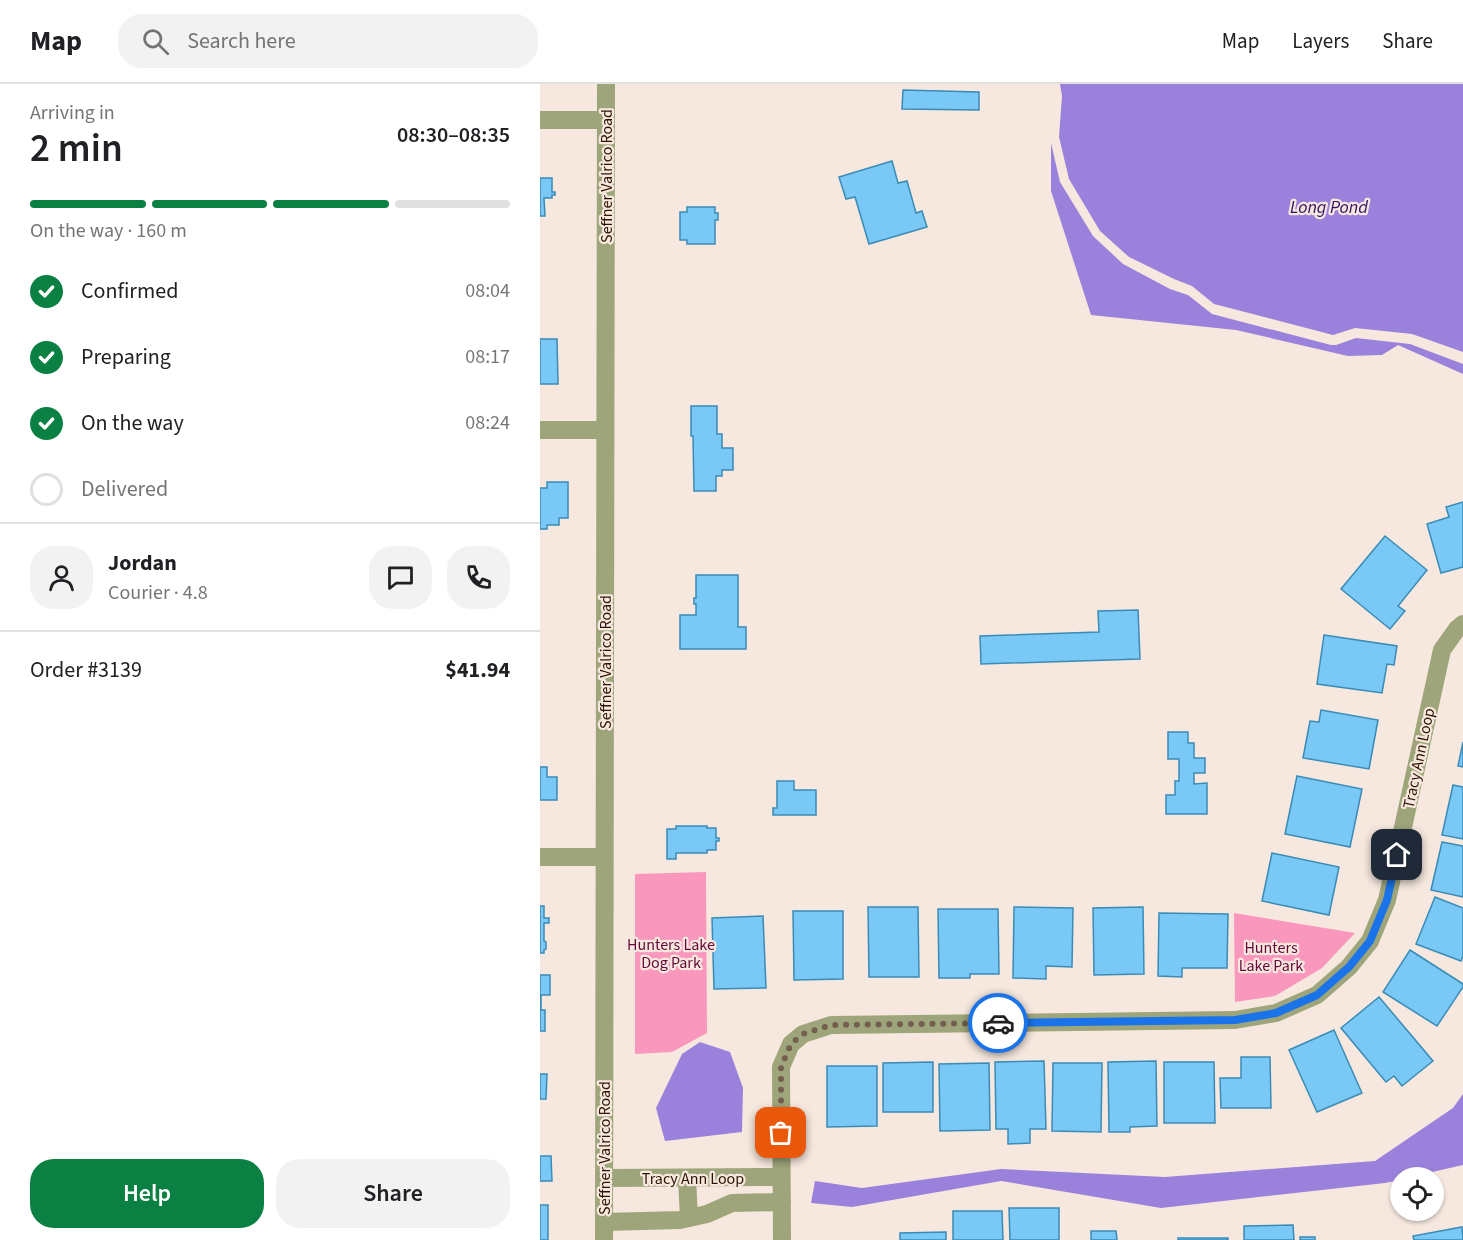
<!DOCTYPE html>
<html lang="en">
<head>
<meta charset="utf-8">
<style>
  body { margin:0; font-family:"Source Sans 3",sans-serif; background:#f2f2f2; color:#202124; height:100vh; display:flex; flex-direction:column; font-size:22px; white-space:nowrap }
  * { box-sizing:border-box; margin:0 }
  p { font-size:20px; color:#757577 }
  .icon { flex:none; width:33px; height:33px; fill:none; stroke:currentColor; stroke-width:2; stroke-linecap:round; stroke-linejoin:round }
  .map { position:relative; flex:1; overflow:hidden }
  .details { display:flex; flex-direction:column; background:#fff; width:540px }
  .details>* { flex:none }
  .tools { position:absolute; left:850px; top:1083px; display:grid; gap:12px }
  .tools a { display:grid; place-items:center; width:54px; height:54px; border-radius:50%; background:#fff; box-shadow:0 2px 4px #0004; font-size:30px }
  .pin { position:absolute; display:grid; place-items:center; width:51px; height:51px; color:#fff; margin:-26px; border-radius:12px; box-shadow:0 3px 9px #0006 }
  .courier { position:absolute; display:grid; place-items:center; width:60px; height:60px; margin:-30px; border:4px solid #1a73e8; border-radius:50%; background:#fff; color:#222; box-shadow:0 2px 8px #0007 }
  .overview em { font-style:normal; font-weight:600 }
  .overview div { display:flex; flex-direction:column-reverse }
  .overview { display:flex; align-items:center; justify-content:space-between; height:102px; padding:0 30px }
  h1 { font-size:39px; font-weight:600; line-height:45px }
  .bar { display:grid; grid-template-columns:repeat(4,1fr); gap:9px 6px; align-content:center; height:72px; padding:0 30px }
  .bar i { height:8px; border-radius:4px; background:#e0e0e0 }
  .bar .active { background:#0b8043 }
  .bar p { grid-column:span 4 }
  .line { display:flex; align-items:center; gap:15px; padding:0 30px; border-top:2px solid #e0e0e0 }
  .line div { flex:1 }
  .round { display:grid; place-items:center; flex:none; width:63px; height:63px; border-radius:24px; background:#f2f2f2 }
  ol { padding:0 30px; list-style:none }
  li { display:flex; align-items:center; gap:18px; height:66px }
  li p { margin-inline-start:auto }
  li .icon { padding:6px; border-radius:50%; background:#0b8043; color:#fff; stroke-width:4 }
  li:last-child { color:#757577 }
  li i { width:33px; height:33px; border:3px solid #e0e0e0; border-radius:50% }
  .primary-button { display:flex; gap:12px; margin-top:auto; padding:12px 30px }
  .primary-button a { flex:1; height:69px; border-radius:24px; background:#0b8043; color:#fff; font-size:24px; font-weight:600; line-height:69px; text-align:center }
  .primary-button a+a { background:#f2f2f2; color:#202124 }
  header { display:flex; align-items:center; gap:36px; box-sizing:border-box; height:84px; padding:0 30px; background:#fff; border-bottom:2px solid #e0e0e0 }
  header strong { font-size:28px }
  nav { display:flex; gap:33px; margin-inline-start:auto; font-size:21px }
  .search { width:420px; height:54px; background:#f2f2f2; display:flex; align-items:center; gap:15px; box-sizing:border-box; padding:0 21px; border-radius:24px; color:#757577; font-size:22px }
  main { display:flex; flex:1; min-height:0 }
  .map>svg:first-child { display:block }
  .green { fill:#f997bd }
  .water { fill:#9a81db }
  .building { fill:#79c8f6; stroke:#3a8bb6; stroke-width:1.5 }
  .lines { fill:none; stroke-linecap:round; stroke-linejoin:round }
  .minor { stroke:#9ea57a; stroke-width:18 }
  .done { stroke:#735e4f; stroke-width:6; stroke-dasharray:0 10.8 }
  .route { stroke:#1a73e8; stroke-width:8 }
  .labels { text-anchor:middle; stroke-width:4.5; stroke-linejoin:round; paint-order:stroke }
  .street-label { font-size:16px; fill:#2d1402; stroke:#f6e8de }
  .park-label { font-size:16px; fill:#66083a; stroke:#f6e8de }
  .water-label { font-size:18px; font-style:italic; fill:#331163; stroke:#f6e8de }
</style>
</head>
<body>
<header>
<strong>Map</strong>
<div class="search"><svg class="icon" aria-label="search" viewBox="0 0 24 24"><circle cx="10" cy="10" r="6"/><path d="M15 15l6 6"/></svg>Search here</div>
<nav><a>Map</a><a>Layers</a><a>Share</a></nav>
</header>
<main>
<section class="details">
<div class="overview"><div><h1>2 min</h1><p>Arriving in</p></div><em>08:30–08:35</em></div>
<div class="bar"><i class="active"></i><i class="active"></i><i class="active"></i><i></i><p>On the way · 160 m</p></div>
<ol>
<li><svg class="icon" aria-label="check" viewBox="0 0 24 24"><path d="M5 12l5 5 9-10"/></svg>Confirmed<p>08:04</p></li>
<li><svg class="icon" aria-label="check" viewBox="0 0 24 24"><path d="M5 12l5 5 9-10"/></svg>Preparing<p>08:17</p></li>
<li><svg class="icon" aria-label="check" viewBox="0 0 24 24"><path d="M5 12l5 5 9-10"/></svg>On the way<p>08:24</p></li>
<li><i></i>Delivered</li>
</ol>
<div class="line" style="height:108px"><a class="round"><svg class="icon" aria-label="person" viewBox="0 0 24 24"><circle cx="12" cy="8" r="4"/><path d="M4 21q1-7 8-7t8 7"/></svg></a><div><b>Jordan</b><p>Courier · 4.8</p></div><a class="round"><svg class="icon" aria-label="chat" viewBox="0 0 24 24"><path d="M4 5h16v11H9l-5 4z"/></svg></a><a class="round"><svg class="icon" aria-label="phone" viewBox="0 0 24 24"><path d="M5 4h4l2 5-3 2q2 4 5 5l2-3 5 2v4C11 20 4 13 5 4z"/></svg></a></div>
<div class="line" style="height:78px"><div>Order #3139</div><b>$41.94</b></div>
<div class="primary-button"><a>Help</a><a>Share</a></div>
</section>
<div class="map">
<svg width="923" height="1156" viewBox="0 0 923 1156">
  <rect width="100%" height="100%" fill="#f6e8de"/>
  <g class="green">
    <path d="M 166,788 L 167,949 L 132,968 L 95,970 L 95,790 Z"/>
    <path d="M 694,829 L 815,849 L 782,884 L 735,912 L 695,918 Z"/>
  </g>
  <g class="water">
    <path d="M 520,0 L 923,0 L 923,268 L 872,250 L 815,244 L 793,251 L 674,220 L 652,202 L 634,195 L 589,173 L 560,147 L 529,95 L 519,53 L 522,12 Z"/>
    <path d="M 511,59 L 520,98 L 553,152 L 583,180 L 630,205 L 648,211 L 672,230 L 791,261 L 796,261 L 816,254 L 870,260 L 923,280 L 923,290 L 858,261 L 842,271 L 808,272 L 696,246 L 551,231 L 511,107 Z"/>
    <path d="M 160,958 L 190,968 L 203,1004 L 202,1048 L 125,1057 L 116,1024 L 142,970 Z"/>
    <path d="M 923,1010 L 923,1081 L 870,1093 L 861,1094 L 861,1096 L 845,1099 L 621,1124 L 461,1097 L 312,1123 L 271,1119 L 275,1097 L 322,1104 L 461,1085 L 625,1093 L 835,1077 L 913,1024 Z"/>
  </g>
  <g class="building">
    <path d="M 363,6 L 439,8 L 439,26 L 362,25 Z"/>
    <path d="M 352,77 L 358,99 L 367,97 L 376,129 L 382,127 L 387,143 L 329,160 L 315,113 L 306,115 L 299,93 Z"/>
    <path d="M 0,94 L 12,94 L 12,108 L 15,108 L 15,111 L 12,111 L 12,114 L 4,114 L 5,132 L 0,132 Z"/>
    <path d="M 147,123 L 175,123 L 175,129 L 178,129 L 178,136 L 175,136 L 175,160 L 147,160 L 147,156 L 140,156 L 140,128 L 147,128 Z"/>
    <path d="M 0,255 L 17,255 L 18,300 L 0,300 Z"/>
    <path d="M 151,322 L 177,322 L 177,350 L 182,350 L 182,364 L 193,364 L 193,386 L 182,386 L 182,392 L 176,392 L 176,407 L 154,407 L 153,352 L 151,352 Z"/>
    <path d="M 7,398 L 28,398 L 28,434 L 19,434 L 19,441 L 7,441 L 7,445 L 0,445 L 0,404 L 7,404 Z"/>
    <path d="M 923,418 L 923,483 L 901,489 L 887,440 L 909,433 L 906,423 Z"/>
    <path d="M 845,452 L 887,486 L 858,522 L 865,527 L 850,545 L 801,505 Z"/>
    <path d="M 156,491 L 198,491 L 198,543 L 206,543 L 206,565 L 140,565 L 140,531 L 156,531 L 156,520 L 154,520 L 154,514 L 156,514 Z"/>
    <path d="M 598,526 L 600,575 L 441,580 L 440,552 L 559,548 L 558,527 Z"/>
    <path d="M 784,551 L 857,562 L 854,581 L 847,580 L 842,609 L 777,600 Z"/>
    <path d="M 781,626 L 838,636 L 829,685 L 763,674 L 770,637 L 779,638 Z"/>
    <path d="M 628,648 L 648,648 L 648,659 L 654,659 L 654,674 L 665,674 L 665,689 L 654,689 L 654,700 L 667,699 L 667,730 L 626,730 L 626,711 L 635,711 L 635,697 L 639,697 L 639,675 L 628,675 Z"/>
    <path d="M 923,658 L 923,683 L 918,682 Z"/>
    <path d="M 0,683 L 7,683 L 7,693 L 17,693 L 17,716 L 0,716 Z"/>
    <path d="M 757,692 L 822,705 L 810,763 L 745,750 Z"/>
    <path d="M 237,697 L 254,697 L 254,706 L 276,706 L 276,731 L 233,731 L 233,724 L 237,724 Z"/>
    <path d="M 913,701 L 923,703 L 923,755 L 902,751 Z"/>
    <path d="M 136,742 L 167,742 L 167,744 L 176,744 L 176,754 L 179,754 L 179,757 L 176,757 L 176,766 L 167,766 L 167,769 L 136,769 L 136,775 L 127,775 L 127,745 L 136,745 Z"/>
    <path d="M 902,758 L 923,762 L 923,813 L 891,806 Z"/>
    <path d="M 732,769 L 799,783 L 789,831 L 722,817 Z"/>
    <path d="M 895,813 L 923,824 L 923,872 L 921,877 L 876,860 Z"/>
    <path d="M 0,822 L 4,822 L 4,834 L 9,834 L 9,839 L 4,839 L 4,857 L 6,858 L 6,865 L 4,866 L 4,869 L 0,869 Z"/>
    <path d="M 328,823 L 378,823 L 379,893 L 329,893 Z"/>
    <path d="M 474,823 L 533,824 L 532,883 L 506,882 L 506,895 L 473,894 Z"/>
    <path d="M 603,823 L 604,890 L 554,891 L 553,824 Z"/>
    <path d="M 398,825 L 458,825 L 459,890 L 430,890 L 430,894 L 399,894 Z"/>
    <path d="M 253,827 L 303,827 L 303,895 L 254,896 Z"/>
    <path d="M 619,829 L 688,830 L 687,884 L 642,884 L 642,893 L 618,892 Z"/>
    <path d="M 223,832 L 226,904 L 174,905 L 172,834 Z"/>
    <path d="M 870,866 L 923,900 L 923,903 L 897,942 L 843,908 Z"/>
    <path d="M 0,891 L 10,891 L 10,911 L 1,911 L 1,926 L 5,926 L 5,947 L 0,947 Z"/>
    <path d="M 839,913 L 893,977 L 862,1002 L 854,992 L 846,998 L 801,944 Z"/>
    <path d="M 794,946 L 822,1009 L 777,1028 L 749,966 Z"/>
    <path d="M 701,973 L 730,973 L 731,1024 L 681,1024 L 680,994 L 701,994 Z"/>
    <path d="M 504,977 L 506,1045 L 490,1045 L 490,1059 L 468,1060 L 468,1045 L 456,1045 L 455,978 Z"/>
    <path d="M 616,977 L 617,1042 L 590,1043 L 590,1048 L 569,1048 L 568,978 Z"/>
    <path d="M 393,978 L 393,1028 L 343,1028 L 343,979 Z"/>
    <path d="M 624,978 L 674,978 L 675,1039 L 624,1039 Z"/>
    <path d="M 449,979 L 450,1046 L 400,1047 L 399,980 Z"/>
    <path d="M 513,979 L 562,979 L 561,1048 L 512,1047 Z"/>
    <path d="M 287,982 L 337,982 L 337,1042 L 287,1043 Z"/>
    <path d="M 0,990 L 7,990 L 6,1015 L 0,1015 Z"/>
    <path d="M 0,1072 L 11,1072 L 12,1097 L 0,1097 Z"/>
    <rect x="0" y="1121" width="8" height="35"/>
    <path d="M 469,1124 L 519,1124 L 519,1156 L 470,1156 Z"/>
    <path d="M 413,1127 L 462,1127 L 463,1156 L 413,1156 Z"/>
    <path d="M 753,1141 L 754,1156 L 704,1156 L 704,1142 Z"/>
    <path d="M 922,1143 L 923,1156 L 874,1156 L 873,1152 Z"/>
    <path d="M 551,1147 L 576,1147 L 577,1156 L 551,1156 Z"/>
    <path d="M 406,1148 L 406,1156 L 360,1156 L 360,1149 Z"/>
    <rect x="760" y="1153" width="15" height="3"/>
    <rect x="638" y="1154" width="50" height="2"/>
  </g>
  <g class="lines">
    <g class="minor">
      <path d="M 0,36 L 66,36"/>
      <path d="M 0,346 L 65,346"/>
      <path d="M 0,773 L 64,773"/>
      <path d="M 64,1094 L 241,1093"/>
      <path d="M 147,1094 L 149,1134"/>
      <path d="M 64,1138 L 140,1136 L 167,1130 L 192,1119 L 242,1118"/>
      <path d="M 64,1156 L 66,0"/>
      <path d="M 242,1156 L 241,983 L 251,960 L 263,950 L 291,941 L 695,936 L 736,929 L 777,911 L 809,883 L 830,857 L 847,816 L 902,566 L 917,545 L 923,540"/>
    </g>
  </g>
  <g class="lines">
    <path class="done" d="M 241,1049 L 241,983 L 251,960 L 263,950 L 291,941 L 458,939"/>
    <path class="route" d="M 458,939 L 695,936 L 736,929 L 777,911 L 809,883 L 830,857 L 847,816 L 857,771"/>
  </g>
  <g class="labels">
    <g class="street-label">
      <text transform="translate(66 92) rotate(-90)" y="6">Seffner Valrico Road</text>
      <text transform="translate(65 578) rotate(-90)" y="6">Seffner Valrico Road</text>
      <text transform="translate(878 674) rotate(-78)" y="6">Tracy Ann Loop</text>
      <text transform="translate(64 1064) rotate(-90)" y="6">Seffner Valrico Road</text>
      <text x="153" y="1100">Tracy Ann Loop</text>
    </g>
    <g class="park-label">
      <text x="131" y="866">Hunters Lake<tspan x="131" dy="18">Dog Park</tspan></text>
      <text x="731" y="869">Hunters<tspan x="731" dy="18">Lake Park</tspan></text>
    </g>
    <g class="water-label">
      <text x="789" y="129">Long Pond</text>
    </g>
  </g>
</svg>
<div class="tools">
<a><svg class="icon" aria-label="locate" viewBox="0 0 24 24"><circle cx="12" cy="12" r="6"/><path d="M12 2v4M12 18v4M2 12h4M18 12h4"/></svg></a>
</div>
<div class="pin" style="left:241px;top:1049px;background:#ea580c"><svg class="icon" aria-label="bag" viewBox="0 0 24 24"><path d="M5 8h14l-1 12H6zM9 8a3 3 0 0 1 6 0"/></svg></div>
<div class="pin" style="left:857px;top:771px;background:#1f2937"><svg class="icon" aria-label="home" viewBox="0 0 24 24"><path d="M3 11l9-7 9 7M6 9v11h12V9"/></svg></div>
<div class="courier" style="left:458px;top:939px"><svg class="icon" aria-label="car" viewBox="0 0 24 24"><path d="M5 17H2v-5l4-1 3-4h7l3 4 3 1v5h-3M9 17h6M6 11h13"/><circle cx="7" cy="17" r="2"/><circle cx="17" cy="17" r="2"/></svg></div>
</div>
</main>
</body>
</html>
